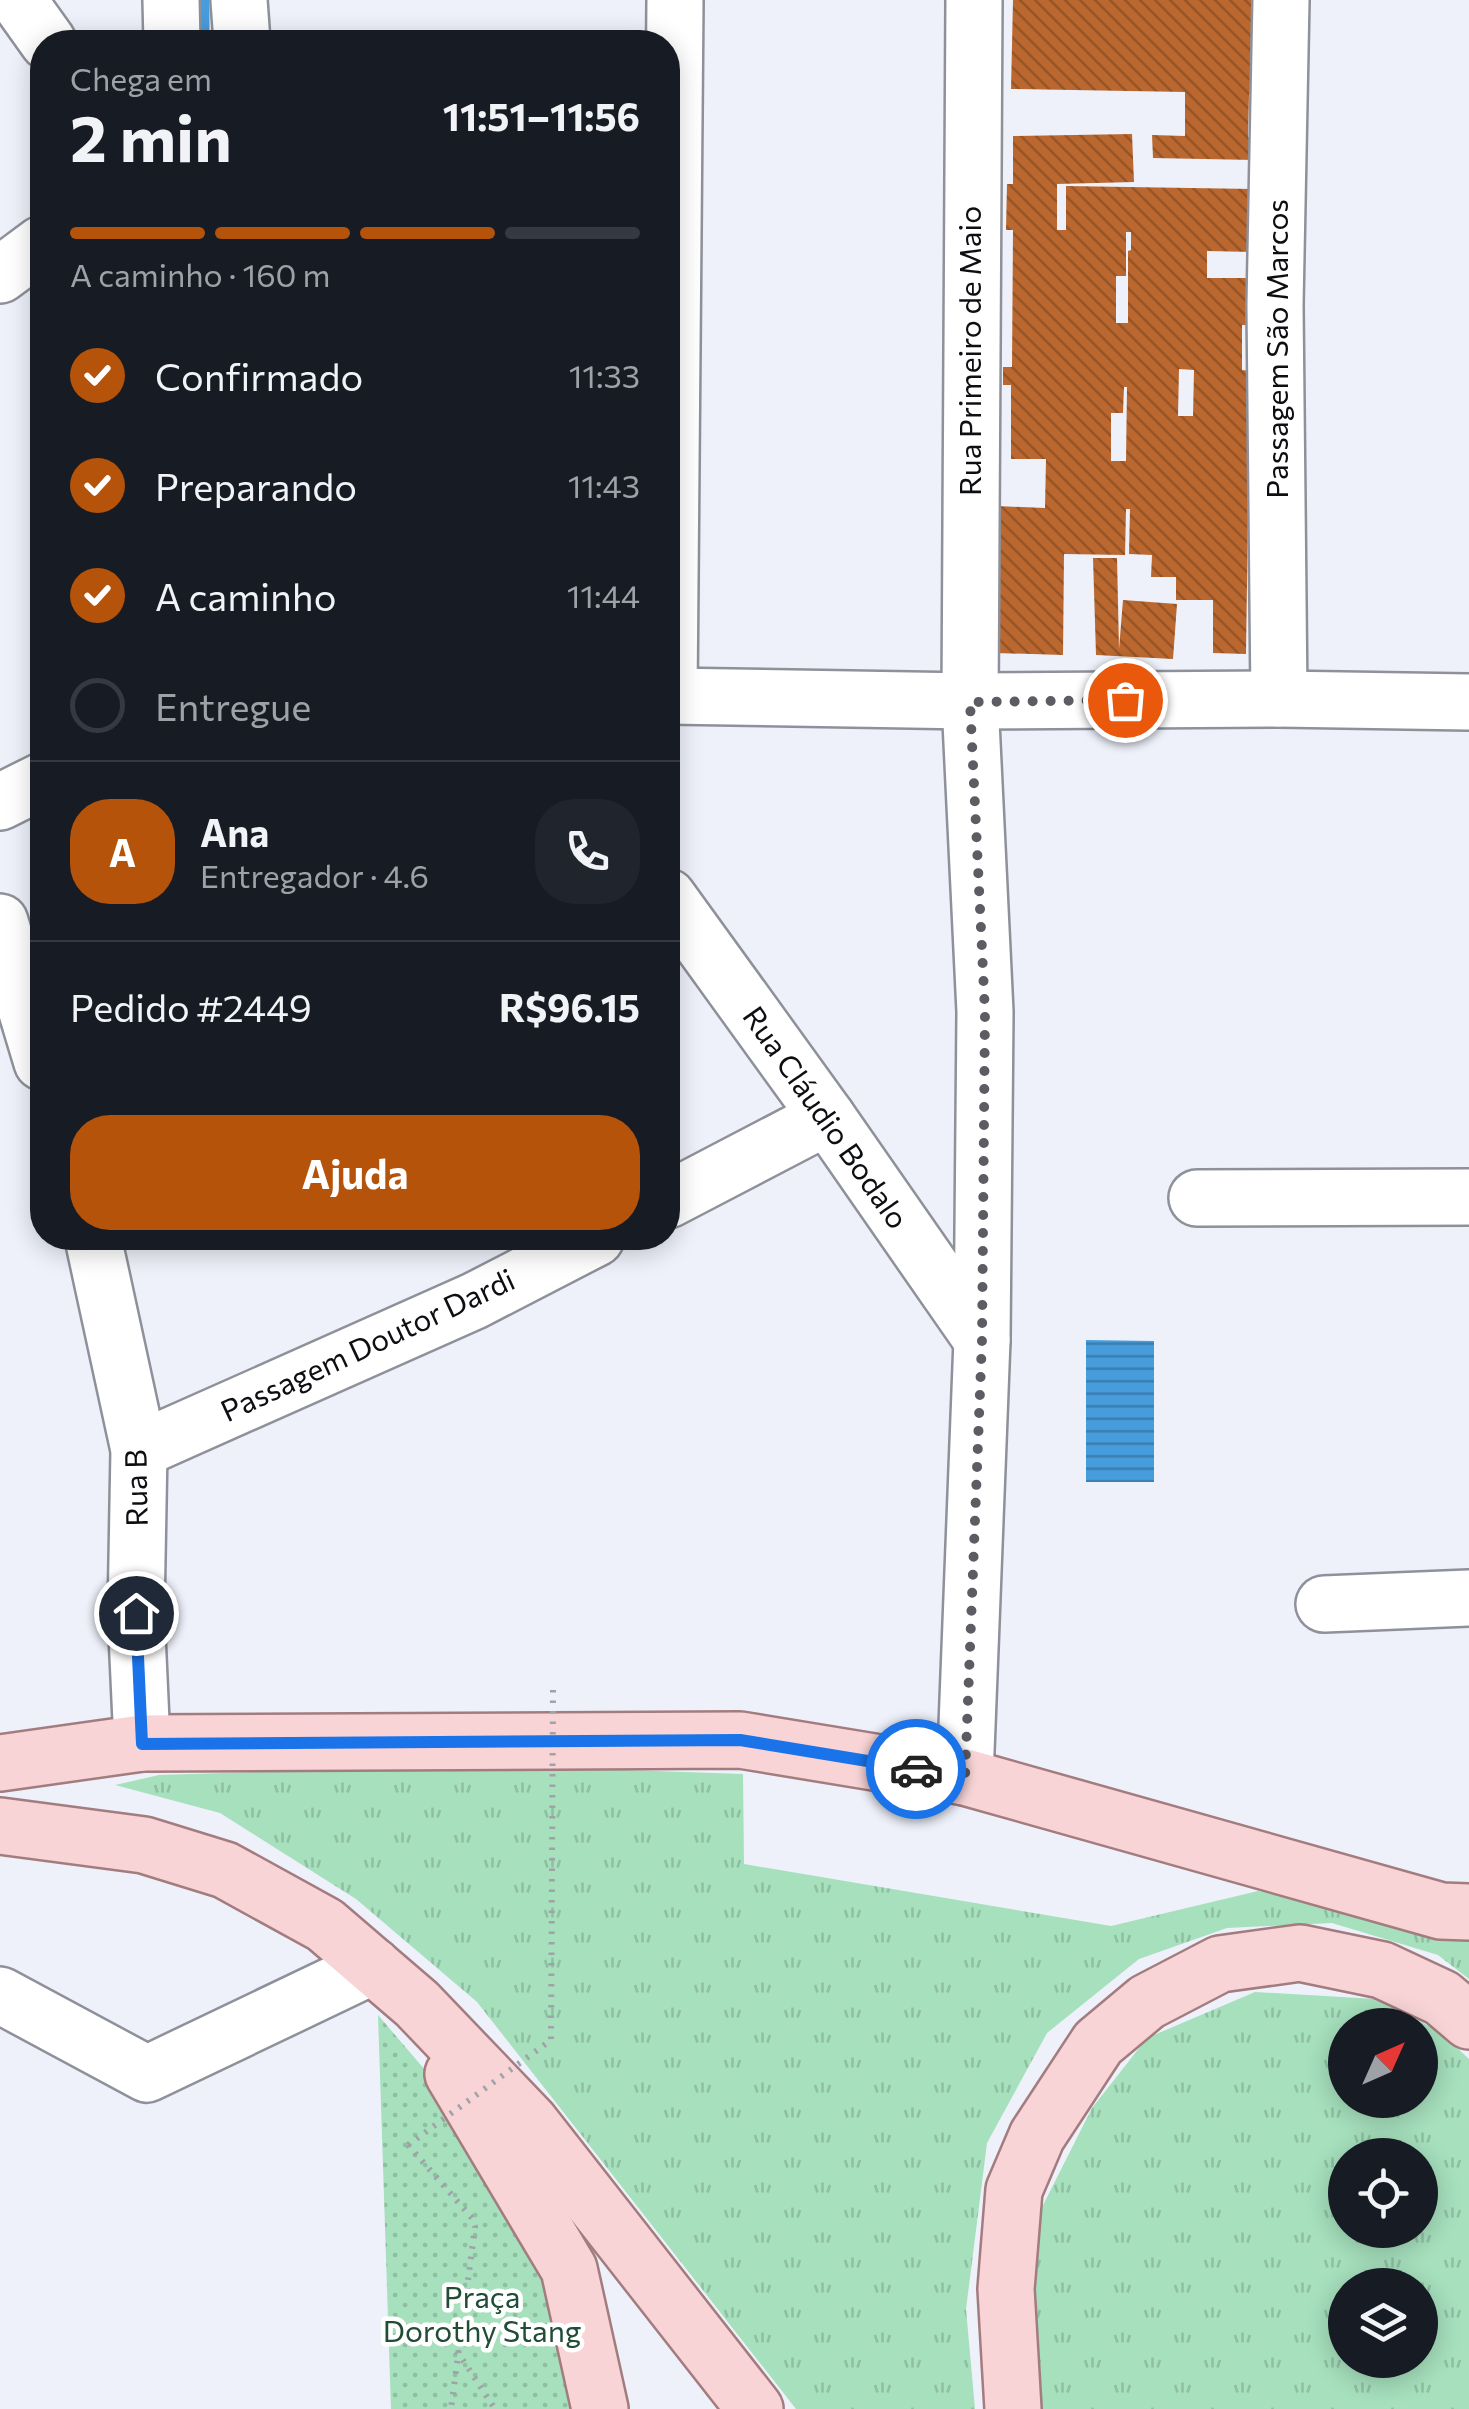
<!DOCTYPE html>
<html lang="pt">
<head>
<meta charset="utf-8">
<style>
  body { margin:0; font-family:Commissioner,sans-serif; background:#20242c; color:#f1f3f6; height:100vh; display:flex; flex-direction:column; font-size:38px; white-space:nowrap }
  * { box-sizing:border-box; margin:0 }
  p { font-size:32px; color:#9ea1a6 }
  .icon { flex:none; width:55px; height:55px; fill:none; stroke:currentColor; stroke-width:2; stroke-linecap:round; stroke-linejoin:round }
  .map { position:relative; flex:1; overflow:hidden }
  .drawer { position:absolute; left:30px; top:30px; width:650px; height:1220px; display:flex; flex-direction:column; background:#171b24; border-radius:40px; box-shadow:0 5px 25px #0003 }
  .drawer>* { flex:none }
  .needle { width:65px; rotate:45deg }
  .controls { position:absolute; left:1328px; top:2008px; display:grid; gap:20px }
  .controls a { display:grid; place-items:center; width:110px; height:110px; border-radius:50%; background:#171b24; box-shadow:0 5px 25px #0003; font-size:50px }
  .pin { position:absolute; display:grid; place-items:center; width:85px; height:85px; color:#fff; margin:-42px; border:5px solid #fff; border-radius:50%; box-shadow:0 2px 10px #0007 }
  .courier { position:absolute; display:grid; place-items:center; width:100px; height:100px; margin:-50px; border:8px solid #1a73e8; border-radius:50%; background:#fff; color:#222; box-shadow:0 2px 12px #0007 }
  .summary em { font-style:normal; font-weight:700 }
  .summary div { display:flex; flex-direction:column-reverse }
  .summary { display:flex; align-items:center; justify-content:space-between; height:170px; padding:0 40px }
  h1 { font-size:65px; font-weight:700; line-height:75px }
  .bar { display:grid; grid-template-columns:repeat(4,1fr); gap:15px 10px; align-content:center; height:120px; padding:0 40px }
  .bar i { height:12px; border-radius:8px; background:#363941 }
  .bar .on { background:#b45309 }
  .bar p { grid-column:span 4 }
  .line { display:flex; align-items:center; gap:25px; padding:0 40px; border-top:2px solid #363941 }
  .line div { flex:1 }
  .round { display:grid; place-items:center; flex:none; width:105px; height:105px; border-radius:40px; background:#20242c }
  ol { padding:0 40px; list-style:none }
  li { display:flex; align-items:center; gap:30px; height:110px }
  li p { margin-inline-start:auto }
  li .icon { padding:10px; border-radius:50%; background:#b45309; color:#fff; stroke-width:4 }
  li:last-child { color:#9ea1a6 }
  li i { width:55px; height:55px; border:5px solid #363941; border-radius:50% }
  .cta { display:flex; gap:20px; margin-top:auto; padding:20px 40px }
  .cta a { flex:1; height:115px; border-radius:40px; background:#b45309; color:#fff; font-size:40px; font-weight:700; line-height:115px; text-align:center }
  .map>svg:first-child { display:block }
  .grass { fill:url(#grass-tufts); fill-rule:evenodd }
  .park { fill:url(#park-dots) }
  .water { fill:url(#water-rules) }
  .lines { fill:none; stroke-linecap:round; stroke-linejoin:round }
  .stream { stroke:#479cdc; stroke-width:11 }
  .building { fill:url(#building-back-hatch); fill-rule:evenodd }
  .minor-casing { stroke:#8e9199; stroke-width:60 }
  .major-casing { stroke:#a37c7f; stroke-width:60 }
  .path { stroke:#a0a2a9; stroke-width:6; stroke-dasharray:2.5 8; stroke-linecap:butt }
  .minor { stroke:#fff; stroke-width:55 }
  .major { stroke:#f8d4d6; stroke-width:55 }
  .path-bridge { stroke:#a0a2a9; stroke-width:6; stroke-dasharray:2.5 8; stroke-linecap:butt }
  .done { stroke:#5c5d63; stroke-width:10; stroke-dasharray:0 18 }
  .route { stroke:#1a73e8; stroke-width:12 }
  .labels { text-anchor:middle; stroke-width:9; stroke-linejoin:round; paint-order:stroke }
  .street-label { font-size:30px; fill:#0d0e11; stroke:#fff }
  .park-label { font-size:30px; fill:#214c35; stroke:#fff }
</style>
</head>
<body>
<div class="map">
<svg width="1469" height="2409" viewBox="0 0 1469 2409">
  <defs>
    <pattern id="grass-tufts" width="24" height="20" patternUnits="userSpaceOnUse" patternTransform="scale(2.5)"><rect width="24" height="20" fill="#a6e0bd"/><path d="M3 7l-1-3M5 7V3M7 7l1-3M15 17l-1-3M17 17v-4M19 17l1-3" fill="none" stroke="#8ebfa1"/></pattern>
    <pattern id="park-dots" width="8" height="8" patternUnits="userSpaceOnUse" patternTransform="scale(2.5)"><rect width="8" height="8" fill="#a6e0bd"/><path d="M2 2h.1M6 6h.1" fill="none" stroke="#8ebfa1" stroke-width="1.8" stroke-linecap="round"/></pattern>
    <pattern id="water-rules" width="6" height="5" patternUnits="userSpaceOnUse" patternTransform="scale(2.5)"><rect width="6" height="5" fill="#479cdc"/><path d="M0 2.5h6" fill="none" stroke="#3a7eb1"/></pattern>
    <pattern id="building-back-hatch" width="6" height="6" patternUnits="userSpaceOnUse" patternTransform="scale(2.5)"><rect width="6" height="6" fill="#ba682f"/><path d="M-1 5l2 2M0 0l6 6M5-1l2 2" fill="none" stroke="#965427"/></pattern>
  </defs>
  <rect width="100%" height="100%" fill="#eef1fa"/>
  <g class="grass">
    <path d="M 477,1765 L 743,1774 L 744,1864 L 1111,1926 L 1258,1891 L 1469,1932 L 1469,1979 L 1438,1955 L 1332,1923 L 1227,1928 L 1139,1959 L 1047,2033 L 987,2143 L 966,2309 L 975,2409 L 796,2409 L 477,2002 L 356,1899 L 220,1813 L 115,1785 L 159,1775 Z"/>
    <path d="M 1255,1992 L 1376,1999 L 1440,2032 L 1469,2059 L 1469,2409 L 1037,2409 L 1027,2340 L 1034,2223 L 1092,2108 L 1147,2038 ZM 1345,2025 L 1420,2025 L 1420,2100 L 1345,2100 ZM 1345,2155 L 1420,2155 L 1420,2230 L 1345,2230 ZM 1345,2285 L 1420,2285 L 1420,2360 L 1345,2360 Z"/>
  </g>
  <path class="park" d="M 378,2015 L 501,2159 L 589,2409 L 391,2409 Z"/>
  <path class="water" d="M 1086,1340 L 1154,1341 L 1154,1482 L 1086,1482 Z"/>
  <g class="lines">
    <path class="stream" d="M 204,0 L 204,42"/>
  </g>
  <g class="building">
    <path d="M 1013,0 L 1251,0 L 1251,46 L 1257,46 L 1256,94 L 1249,94 L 1248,137 L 1255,137 L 1254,160 L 1153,158 L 1152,135 L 1185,136 L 1185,92 L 1011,89 Z"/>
    <path d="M 1132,134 L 1134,182 L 1057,184 L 1057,230 L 1066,230 L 1066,186 L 1253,189 L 1253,252 L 1207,251 L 1207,278 L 1257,278 L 1257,325 L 1242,325 L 1242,370 L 1250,371 L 1246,654 L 1213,653 L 1213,600 L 1176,600 L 1176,577 L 1151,577 L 1152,555 L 1129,554 L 1130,509 L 1126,509 L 1125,555 L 1064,554 L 1063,655 L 995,653 L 997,506 L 1045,508 L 1046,459 L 1011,459 L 1011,385 L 1003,385 L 1003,367 L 1012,367 L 1013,230 L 1006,230 L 1007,184 L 1013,184 L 1013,136 ZM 1126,232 L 1131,232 L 1131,250 L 1128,251 L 1128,323 L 1116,323 L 1116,276 L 1126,276 ZM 1179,369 L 1194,370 L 1193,416 L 1178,416 ZM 1124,387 L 1127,387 L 1126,461 L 1111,461 L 1111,413 L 1123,413 Z"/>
    <path d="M 1093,558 L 1117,558 L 1119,649 L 1123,600 L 1177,604 L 1173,659 L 1096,655 Z"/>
  </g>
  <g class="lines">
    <defs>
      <g id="minor">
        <path d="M 18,0 L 48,42"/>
        <path d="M 171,0 L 172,42"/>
        <path d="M 239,0 L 242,42"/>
        <path d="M 0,275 L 42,244"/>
        <path d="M 668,696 L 970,701 L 1279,699 L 1469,702"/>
        <path d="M 669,696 L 675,0"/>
        <path d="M 1279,699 L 1275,305 L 1281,0"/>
        <path d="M 0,802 L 42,781"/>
        <path d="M 668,897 L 827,1117 L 982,1340"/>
        <path d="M 0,922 L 42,1062"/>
        <path d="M 1197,1198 L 1469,1197"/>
        <path d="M 668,1200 L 827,1117"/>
        <path d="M 93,1238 L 139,1450 L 136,1613 L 142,1743"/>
        <path d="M 139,1450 L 474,1301 L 596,1238"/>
        <path d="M 1324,1604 L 1469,1598"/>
        <path d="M 965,1777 L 982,1340 L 985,1012 L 970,701 L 974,0"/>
        <path d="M 0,1995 L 147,2074 L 373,1966"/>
      </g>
      <g id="major">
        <path d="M 0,1763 L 142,1743 L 740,1740 L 965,1777 L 1441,1911 L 1469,1912"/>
        <path d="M 0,1826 L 144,1845 L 225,1870 L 325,1925 L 417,2004 L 530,2122 L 755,2409"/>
        <path d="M 453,2074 L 569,2269 L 600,2409"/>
        <path d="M 1013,2409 L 1006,2289 L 1014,2190 L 1037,2136 L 1098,2043 L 1147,2002 L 1220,1964 L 1300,1953 L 1382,1970 L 1442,1998 L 1469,2021"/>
      </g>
    </defs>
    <use href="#minor" class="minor-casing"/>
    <use href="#major" class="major-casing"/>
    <g class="path">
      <path d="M 408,2145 L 472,2218 L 475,2227 L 451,2409"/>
      <path d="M 457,2351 L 495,2409"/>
    </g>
    <use href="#minor" class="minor"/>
    <use href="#major" class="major"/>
    <path class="path-bridge" d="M 408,2145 L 551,2040 L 553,1690"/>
  </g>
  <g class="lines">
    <path class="done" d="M 916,1769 L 965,1777 L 982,1340 L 985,1012 L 970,702 L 1125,700"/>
    <path class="route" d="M 136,1613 L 142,1744 L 740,1740 L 916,1769"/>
  </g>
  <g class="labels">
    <g class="street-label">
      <text transform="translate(1278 349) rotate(-90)" y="10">Passagem São Marcos</text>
      <text transform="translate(971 351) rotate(-90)" y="10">Rua Primeiro de Maio</text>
      <text transform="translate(825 1118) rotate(55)" y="10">Rua Cláudio Bodalo</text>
      <text transform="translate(368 1346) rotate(-25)" y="10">Passagem Doutor Dardi</text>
      <text transform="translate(137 1488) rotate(-91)" y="10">Rua B</text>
    </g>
    <g class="park-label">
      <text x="482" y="2308">Praça<tspan x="482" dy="34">Dorothy Stang</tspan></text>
    </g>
  </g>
</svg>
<div class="controls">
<a><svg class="needle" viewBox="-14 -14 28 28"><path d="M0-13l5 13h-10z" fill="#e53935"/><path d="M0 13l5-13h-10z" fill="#9ea1a6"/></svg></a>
<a><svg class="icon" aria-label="locate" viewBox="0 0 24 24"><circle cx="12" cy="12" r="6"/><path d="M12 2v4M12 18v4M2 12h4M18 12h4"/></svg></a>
<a><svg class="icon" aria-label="layers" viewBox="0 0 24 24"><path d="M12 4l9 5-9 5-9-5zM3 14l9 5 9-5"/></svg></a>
</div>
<div class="pin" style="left:1125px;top:700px;background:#ea580c"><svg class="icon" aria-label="bag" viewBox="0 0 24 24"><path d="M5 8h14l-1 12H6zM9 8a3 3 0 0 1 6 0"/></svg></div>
<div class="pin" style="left:136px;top:1613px;background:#1f2937"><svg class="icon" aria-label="home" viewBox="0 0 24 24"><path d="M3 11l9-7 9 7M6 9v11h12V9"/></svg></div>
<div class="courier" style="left:916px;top:1769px"><svg class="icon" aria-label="car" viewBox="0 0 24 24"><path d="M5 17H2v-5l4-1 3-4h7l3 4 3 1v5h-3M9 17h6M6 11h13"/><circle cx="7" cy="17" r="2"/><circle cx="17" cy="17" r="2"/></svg></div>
<section class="drawer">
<div class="summary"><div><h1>2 min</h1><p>Chega em</p></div><em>11:51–11:56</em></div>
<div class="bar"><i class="on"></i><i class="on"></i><i class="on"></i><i></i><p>A caminho · 160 m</p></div>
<ol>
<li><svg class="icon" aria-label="check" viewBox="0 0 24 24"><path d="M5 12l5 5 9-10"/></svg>Confirmado<p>11:33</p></li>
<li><svg class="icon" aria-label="check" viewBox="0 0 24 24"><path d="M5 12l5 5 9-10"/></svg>Preparando<p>11:43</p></li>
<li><svg class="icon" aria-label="check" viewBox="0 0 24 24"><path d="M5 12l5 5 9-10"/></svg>A caminho<p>11:44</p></li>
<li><i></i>Entregue</li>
</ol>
<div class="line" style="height:180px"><b class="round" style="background:#b45309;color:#fff">A</b><div><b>Ana</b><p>Entregador · 4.6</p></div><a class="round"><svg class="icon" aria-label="phone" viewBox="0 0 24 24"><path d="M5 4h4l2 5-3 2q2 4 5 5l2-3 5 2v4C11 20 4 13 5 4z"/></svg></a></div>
<div class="line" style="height:130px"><div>Pedido #2449</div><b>R$96.15</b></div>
<div class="cta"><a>Ajuda</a></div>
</section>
</div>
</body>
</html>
